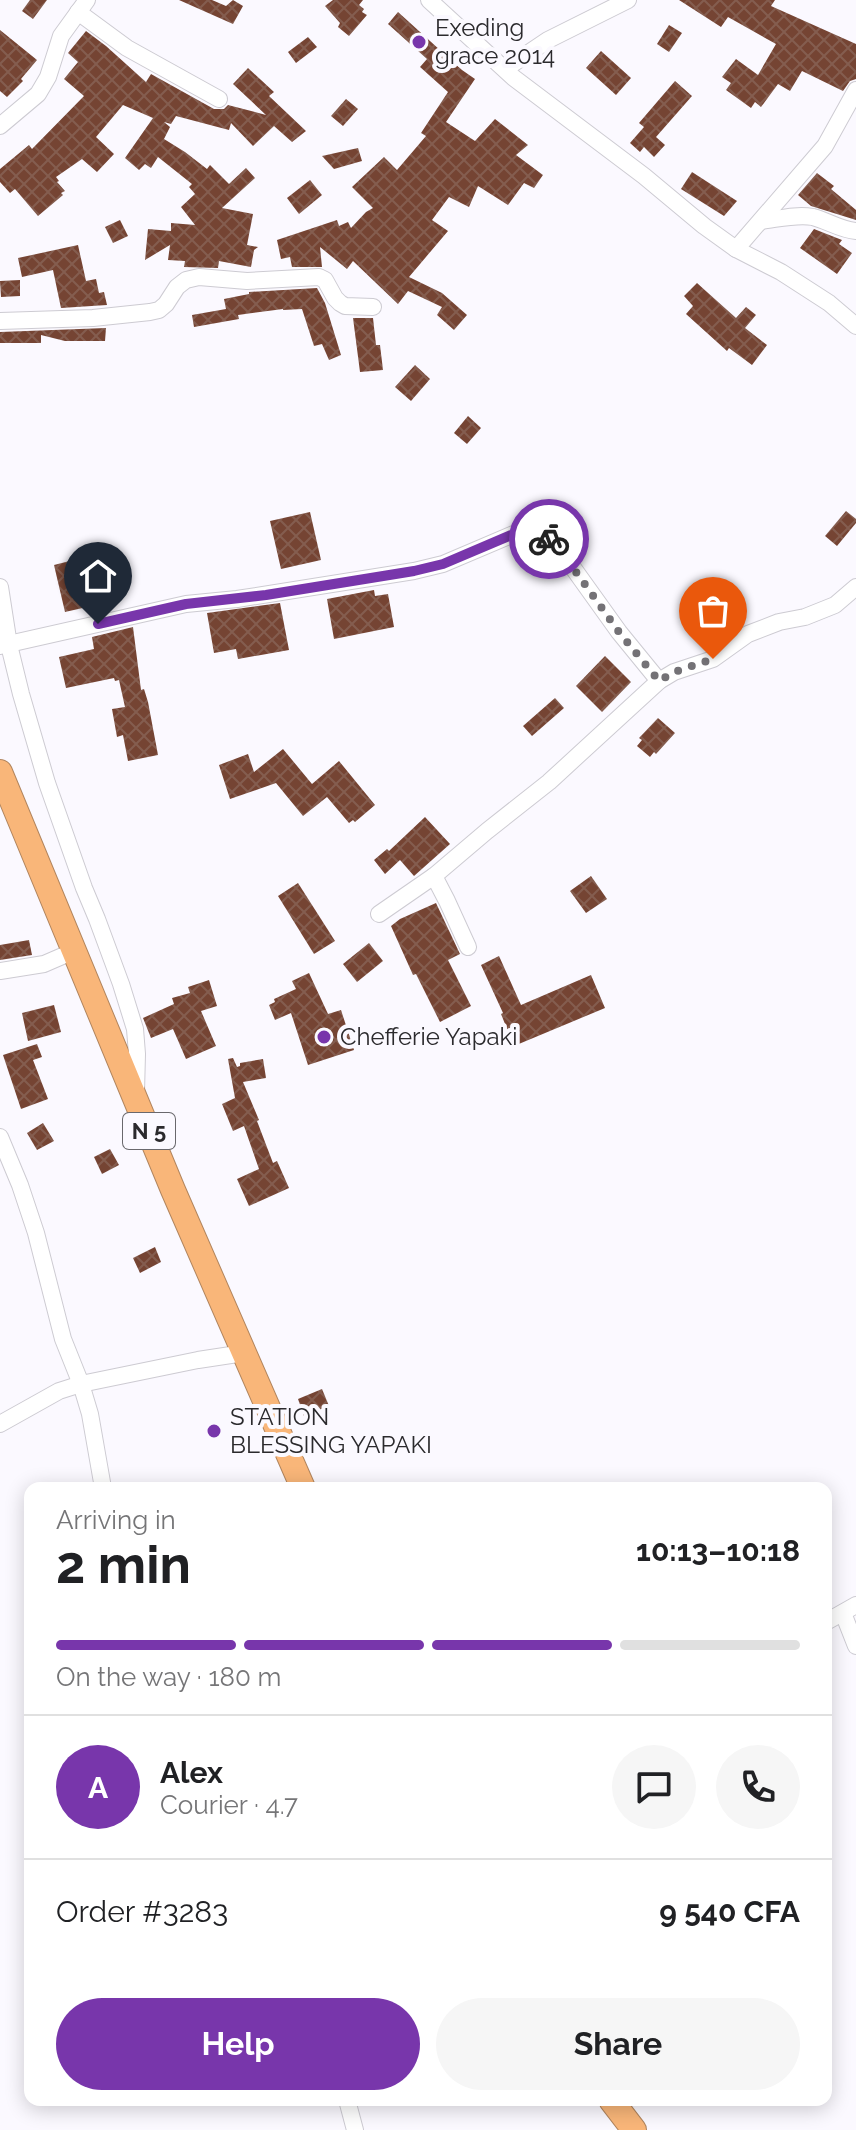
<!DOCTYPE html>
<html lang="en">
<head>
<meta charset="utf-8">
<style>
  body { margin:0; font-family:Raleway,sans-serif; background:#f6f6f6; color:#202124; height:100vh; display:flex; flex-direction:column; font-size:30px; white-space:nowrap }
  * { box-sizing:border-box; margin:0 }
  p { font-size:26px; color:#757577 }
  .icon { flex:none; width:44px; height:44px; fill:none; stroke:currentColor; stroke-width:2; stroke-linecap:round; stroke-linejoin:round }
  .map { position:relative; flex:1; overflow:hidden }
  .side { position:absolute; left:24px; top:1482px; width:808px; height:624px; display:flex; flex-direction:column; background:#fff; border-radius:16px; box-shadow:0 4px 20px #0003 }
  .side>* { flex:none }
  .pin { position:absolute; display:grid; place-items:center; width:68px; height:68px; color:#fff; margin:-82px -34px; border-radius:50% 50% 50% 0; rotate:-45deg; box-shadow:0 0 8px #0007 }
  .pin .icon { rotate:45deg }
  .courier { position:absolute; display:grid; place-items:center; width:80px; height:80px; margin:-40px; border:6px solid #7836ab; border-radius:50%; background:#fff; color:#222; box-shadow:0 2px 10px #0007 }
  .head em { font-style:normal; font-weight:700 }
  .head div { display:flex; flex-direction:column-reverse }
  .head { display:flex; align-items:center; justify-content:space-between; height:136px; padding:0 32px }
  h1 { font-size:52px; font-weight:700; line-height:60px }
  .bar { display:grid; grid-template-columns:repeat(4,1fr); gap:12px 8px; align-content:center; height:96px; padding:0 32px }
  .bar i { height:10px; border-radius:6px; background:#e0e0e0 }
  .bar .current { background:#7836ab }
  .bar p { grid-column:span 4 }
  .line { display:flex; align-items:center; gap:20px; padding:0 32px; border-top:2px solid #e0e0e0 }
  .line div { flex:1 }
  .round { display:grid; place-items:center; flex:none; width:84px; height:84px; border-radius:42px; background:#f6f6f6 }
  .button { display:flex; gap:16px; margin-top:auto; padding:16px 32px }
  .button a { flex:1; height:92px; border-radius:48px; background:#7836ab; color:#fff; font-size:32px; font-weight:700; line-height:92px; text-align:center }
  .button a+a { background:#f6f6f6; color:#202124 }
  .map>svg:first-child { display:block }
  .building { fill:url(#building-cross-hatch) }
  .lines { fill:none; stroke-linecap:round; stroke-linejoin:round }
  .minor-casing { stroke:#cdcbd2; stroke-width:18 }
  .highway-casing { stroke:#b1855e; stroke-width:26 }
  .minor { stroke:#fff; stroke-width:16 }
  .highway { stroke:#f9b679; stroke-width:24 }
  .done { stroke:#747276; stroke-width:8; stroke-dasharray:0 14.4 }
  .route { stroke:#7836ab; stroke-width:10 }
  .poi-dot { fill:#7836ab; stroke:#fbf9ff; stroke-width:3 }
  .labels { text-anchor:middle; stroke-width:8; stroke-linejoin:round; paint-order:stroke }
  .shield { fill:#fbf9ff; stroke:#69686c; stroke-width:2 }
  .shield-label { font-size:22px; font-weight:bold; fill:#2b2a2d }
  .poi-label { font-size:24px; fill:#2b2a2d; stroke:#fbf9ff; text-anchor:start }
</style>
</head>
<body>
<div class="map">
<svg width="856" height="2130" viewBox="0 0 856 2130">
  <defs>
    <pattern id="building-cross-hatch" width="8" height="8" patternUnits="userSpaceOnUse" patternTransform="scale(2)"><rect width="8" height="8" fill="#754433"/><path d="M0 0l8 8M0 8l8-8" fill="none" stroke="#845d4f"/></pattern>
  </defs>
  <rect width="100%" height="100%" fill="#fbf9ff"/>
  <g class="building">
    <path d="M 30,0 L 47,0 L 33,19 L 22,11 Z"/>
    <path d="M 179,0 L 212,0 L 226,6 L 233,0 L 243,6 L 233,24 Z"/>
    <path d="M 333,0 L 363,0 L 359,5 L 364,9 L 362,12 L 367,15 L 349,36 L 338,27 L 340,23 L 325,6 Z"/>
    <path d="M 679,0 L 775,0 L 771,6 L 856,44 L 856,79 L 850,81 L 843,91 L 802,71 L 790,91 L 778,84 L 761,107 L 755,102 L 751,108 L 726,90 L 731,83 L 722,77 L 736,59 L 758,75 L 776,44 L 728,17 L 721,27 Z"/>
    <path d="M 398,12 L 462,70 L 475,79 L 446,122 L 475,141 L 495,119 L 528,145 L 516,155 L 543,175 L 534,188 L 524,183 L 508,205 L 478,186 L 469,207 L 449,197 L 432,220 L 448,231 L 409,277 L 442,293 L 467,315 L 454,330 L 437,315 L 442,307 L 408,291 L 398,304 L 353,261 L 347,269 L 320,247 L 322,267 L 292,267 L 290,257 L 281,259 L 277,240 L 337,220 L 339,226 L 348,222 L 351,228 L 366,212 L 373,208 L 352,187 L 384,157 L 397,170 L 426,136 L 421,133 L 448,92 L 420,67 L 427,59 L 388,24 Z"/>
    <path d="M 669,25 L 682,33 L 669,52 L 657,44 Z"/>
    <path d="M 0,30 L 37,60 L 21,79 L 23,81 L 7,97 L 0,91 Z"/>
    <path d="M 86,31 L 106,46 L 146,82 L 151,74 L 214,109 L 224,109 L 228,105 L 266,115 L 233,84 L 248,68 L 274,92 L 269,96 L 306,131 L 292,142 L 274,126 L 253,146 L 231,123 L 229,130 L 176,116 L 171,124 L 164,122 L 170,127 L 164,139 L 185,152 L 207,169 L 210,165 L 229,184 L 246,168 L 255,178 L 222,208 L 253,214 L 247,245 L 258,247 L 254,250 L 251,267 L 219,261 L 218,268 L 184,267 L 185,261 L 168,260 L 170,245 L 145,260 L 148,229 L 171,231 L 171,223 L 195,225 L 181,207 L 195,194 L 189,187 L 192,184 L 158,157 L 151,168 L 145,164 L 139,170 L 125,158 L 153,118 L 123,105 L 96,137 L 114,154 L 97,172 L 82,159 L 56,177 L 59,181 L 57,182 L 65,191 L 61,193 L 63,195 L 38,216 L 15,189 L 10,193 L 0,182 L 0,169 L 29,145 L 32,149 L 84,96 L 64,79 L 78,62 L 68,53 Z"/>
    <path d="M 308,37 L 317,47 L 296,63 L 288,52 Z"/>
    <path d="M 601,51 L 631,78 L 616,95 L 586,68 Z"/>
    <path d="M 675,81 L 692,96 L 656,137 L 665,145 L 654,157 L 644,147 L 640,152 L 630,143 L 644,127 L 639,123 Z"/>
    <path d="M 346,99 L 358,109 L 343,126 L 331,116 Z"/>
    <path d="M 358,148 L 362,161 L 334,169 L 322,156 Z"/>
    <path d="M 692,172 L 737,201 L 724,216 L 681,189 Z"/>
    <path d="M 817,173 L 834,186 L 831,189 L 856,210 L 856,220 L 811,206 L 798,195 Z"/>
    <path d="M 310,180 L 322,195 L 299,214 L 287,198 Z"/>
    <path d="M 120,220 L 128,236 L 113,243 L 105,227 Z"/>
    <path d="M 814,229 L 842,240 L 839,244 L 852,253 L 837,274 L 800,248 Z"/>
    <path d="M 78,245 L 86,281 L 96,279 L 99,293 L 104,292 L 107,305 L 61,308 L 53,270 L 22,277 L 18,258 Z"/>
    <path d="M 20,280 L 20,296 L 1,297 L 0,281 Z"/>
    <path d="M 697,283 L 736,318 L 746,307 L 756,315 L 745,328 L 767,345 L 752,365 L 729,348 L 727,351 L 686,314 L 693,306 L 684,296 Z"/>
    <path d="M 317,288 L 325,303 L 341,355 L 329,360 L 322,344 L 314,346 L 302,309 L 283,310 L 283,309 L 238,315 L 239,319 L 194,327 L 192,315 L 226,309 L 224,299 L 249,294 L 249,292 Z"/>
    <path d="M 353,318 L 373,318 L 376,345 L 380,345 L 383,370 L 360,372 Z"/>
    <path d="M 106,328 L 105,341 L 65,341 L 41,335 L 41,343 L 0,343 L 0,332 Z"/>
    <path d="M 415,365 L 430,379 L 411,401 L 395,387 Z"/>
    <path d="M 468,416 L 481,428 L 467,444 L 454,433 Z"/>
    <path d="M 846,511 L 856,519 L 856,523 L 837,546 L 825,536 Z"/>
    <path d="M 310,512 L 321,560 L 281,569 L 270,521 Z"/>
    <path d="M 97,554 L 109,602 L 65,612 L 54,565 Z"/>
    <path d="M 374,590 L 375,596 L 388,594 L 394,627 L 334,639 L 327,599 Z"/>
    <path d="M 280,603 L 289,650 L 238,659 L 236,649 L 214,653 L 207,613 Z"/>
    <path d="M 133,627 L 141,690 L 144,689 L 148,702 L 158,755 L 128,761 L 123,735 L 117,737 L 112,709 L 125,707 L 119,680 L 115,681 L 114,678 L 66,688 L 59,657 L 94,649 L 92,637 Z"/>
    <path d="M 605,656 L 631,682 L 602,712 L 576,686 Z"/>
    <path d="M 555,698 L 564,708 L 532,736 L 523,726 Z"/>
    <path d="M 658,718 L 675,733 L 656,754 L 654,752 L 650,757 L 637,746 L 642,740 L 639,738 Z"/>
    <path d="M 283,749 L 312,784 L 339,761 L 375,805 L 355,822 L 353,820 L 349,823 L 327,797 L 303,816 L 276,783 L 230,799 L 219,765 L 248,754 L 254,772 Z"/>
    <path d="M 425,817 L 450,844 L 414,876 L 400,860 L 385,874 L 374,860 L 387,849 L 389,851 Z"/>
    <path d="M 591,876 L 607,899 L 586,913 L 570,891 Z"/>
    <path d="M 298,883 L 335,941 L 314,954 L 278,896 Z"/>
    <path d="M 436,903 L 460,954 L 448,960 L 471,1006 L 440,1022 L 416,974 L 413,975 L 391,926 L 400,919 Z"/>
    <path d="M 29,940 L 32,955 L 0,960 L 0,945 Z"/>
    <path d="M 369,943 L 383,961 L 357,982 L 343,964 Z"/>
    <path d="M 499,956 L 521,1005 L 591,975 L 605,1008 L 514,1046 L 501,1014 L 503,1013 L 481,965 Z"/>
    <path d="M 309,973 L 328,1014 L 341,1010 L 354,1050 L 308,1065 L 291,1013 L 275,1020 L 269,1005 L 275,1002 L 274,999 L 296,989 L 292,981 Z"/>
    <path d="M 209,980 L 217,1006 L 201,1011 L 216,1046 L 186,1059 L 173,1029 L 151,1038 L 143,1018 L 174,1004 L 172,998 L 190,993 L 188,987 Z"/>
    <path d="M 54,1005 L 61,1032 L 28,1041 L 22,1013 Z"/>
    <path d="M 37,1044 L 42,1057 L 33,1060 L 48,1099 L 21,1109 L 3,1055 Z"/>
    <path d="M 233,1058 L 237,1067 L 240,1066 L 240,1063 L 263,1059 L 266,1078 L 243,1082 L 259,1120 L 257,1121 L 273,1163 L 277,1161 L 289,1188 L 249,1206 L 237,1179 L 259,1169 L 244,1126 L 233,1131 L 222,1104 L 235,1098 L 228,1059 Z"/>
    <path d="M 43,1123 L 54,1141 L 37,1150 L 27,1133 Z"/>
    <path d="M 110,1149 L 119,1165 L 102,1174 L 94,1157 Z"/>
    <path d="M 155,1247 L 161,1262 L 140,1273 L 133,1258 Z"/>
    <path d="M 322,1389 L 329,1406 L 304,1416 L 298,1399 Z"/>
  </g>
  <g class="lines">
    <defs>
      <g id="minor">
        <path d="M 429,0 L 514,78 L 644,176 L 704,226 L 736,249 L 781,272 L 829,303 L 856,326"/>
        <path d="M 78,12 L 127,48 L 219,99"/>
        <path d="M 505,69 L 548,40 L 628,0"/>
        <path d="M 0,126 L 38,94 L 48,77 L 61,36 L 87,0"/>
        <path d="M 761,221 C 778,219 796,214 813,217 C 828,221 841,230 856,231"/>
        <path d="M 736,249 L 825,146 L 856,90"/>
        <path d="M 0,321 L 93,318 L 150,312 L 159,310 L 166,304 L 177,287 L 186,280 L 199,277 L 247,281 L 319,277 L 325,280 L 335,298 L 340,303 L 345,306 L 373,307"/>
        <path d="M 0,587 L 9,645 L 21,694 L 47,783 L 84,888 L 97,919 L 121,984 L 135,1029 L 137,1054 L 136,1092"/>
        <path d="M 0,646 L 186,604 L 237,599 L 414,571 L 443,564 L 516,533 L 535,531 L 549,538 L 566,558 L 619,632 L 659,681"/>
        <path d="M 434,876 L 447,901 L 468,947"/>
        <path d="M 379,914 L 434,876 L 487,831 L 549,782 L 659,681 L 674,672 L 713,659 L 748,634 L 779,622 L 805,617 L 835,605 L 856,587"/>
        <path d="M 0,971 L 44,964 L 74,951"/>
        <path d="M 0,1137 L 20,1185 L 36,1233 L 63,1339 L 81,1384 L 90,1414 L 103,1488"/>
        <path d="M 0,1424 L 59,1391 L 81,1384 L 198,1360 L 244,1353"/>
        <path d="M 843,1613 L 856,1646"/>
        <path d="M 826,1622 L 856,1605"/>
        <path d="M 347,2100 L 355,2130"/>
      </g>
      <g id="highway">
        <path d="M 0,772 L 173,1190 L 303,1488"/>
        <path d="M 611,2100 L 634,2130"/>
      </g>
    </defs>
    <use href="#minor" class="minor-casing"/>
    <use href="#highway" class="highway-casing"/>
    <use href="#minor" class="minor"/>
    <use href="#highway" class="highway"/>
  </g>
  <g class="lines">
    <path class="done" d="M 549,539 L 566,558 L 619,632 L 659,681 L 674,672 L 713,659"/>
    <path class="route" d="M 98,624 L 186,604 L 266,595 L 414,571 L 443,564 L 516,533 L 535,531 L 549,539"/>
  </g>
  <g class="poi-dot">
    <circle cx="419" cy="42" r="8"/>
    <circle cx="324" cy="1037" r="8"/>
    <circle cx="214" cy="1431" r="8"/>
  </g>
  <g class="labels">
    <rect class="shield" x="123" y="1113" width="52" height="36" rx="6"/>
    <g class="shield-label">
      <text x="149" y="1139">N 5</text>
    </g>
    <g class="poi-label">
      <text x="435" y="36">Exeding<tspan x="435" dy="28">grace 2014</tspan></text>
      <text x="340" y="1045">Chefferie Yapaki</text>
      <text x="230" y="1425">STATION<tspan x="230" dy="28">BLESSING YAPAKI</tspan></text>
    </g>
  </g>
</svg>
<div class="pin" style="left:713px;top:659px;background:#ea580c"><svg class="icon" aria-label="bag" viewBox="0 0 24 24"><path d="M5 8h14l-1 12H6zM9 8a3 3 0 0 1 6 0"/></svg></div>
<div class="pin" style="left:98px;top:624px;background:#1f2937"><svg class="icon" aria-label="home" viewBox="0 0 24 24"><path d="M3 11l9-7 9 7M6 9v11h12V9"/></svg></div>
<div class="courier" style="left:549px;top:539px"><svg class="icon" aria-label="bike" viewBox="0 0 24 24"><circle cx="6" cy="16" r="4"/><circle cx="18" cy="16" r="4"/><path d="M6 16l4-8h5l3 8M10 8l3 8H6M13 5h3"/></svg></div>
<section class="side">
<div class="head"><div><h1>2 min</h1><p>Arriving in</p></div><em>10:13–10:18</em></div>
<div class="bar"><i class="current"></i><i class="current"></i><i class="current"></i><i></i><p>On the way · 180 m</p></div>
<div class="line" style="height:144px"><b class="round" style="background:#7836ab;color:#fff">A</b><div><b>Alex</b><p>Courier · 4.7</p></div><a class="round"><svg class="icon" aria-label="chat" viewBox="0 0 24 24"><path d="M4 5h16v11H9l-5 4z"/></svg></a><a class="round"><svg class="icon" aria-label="phone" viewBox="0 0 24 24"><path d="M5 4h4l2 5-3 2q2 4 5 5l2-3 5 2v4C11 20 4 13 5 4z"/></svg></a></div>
<div class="line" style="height:104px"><div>Order #3283</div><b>9 540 CFA</b></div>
<div class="button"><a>Help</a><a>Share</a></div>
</section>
</div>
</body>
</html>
